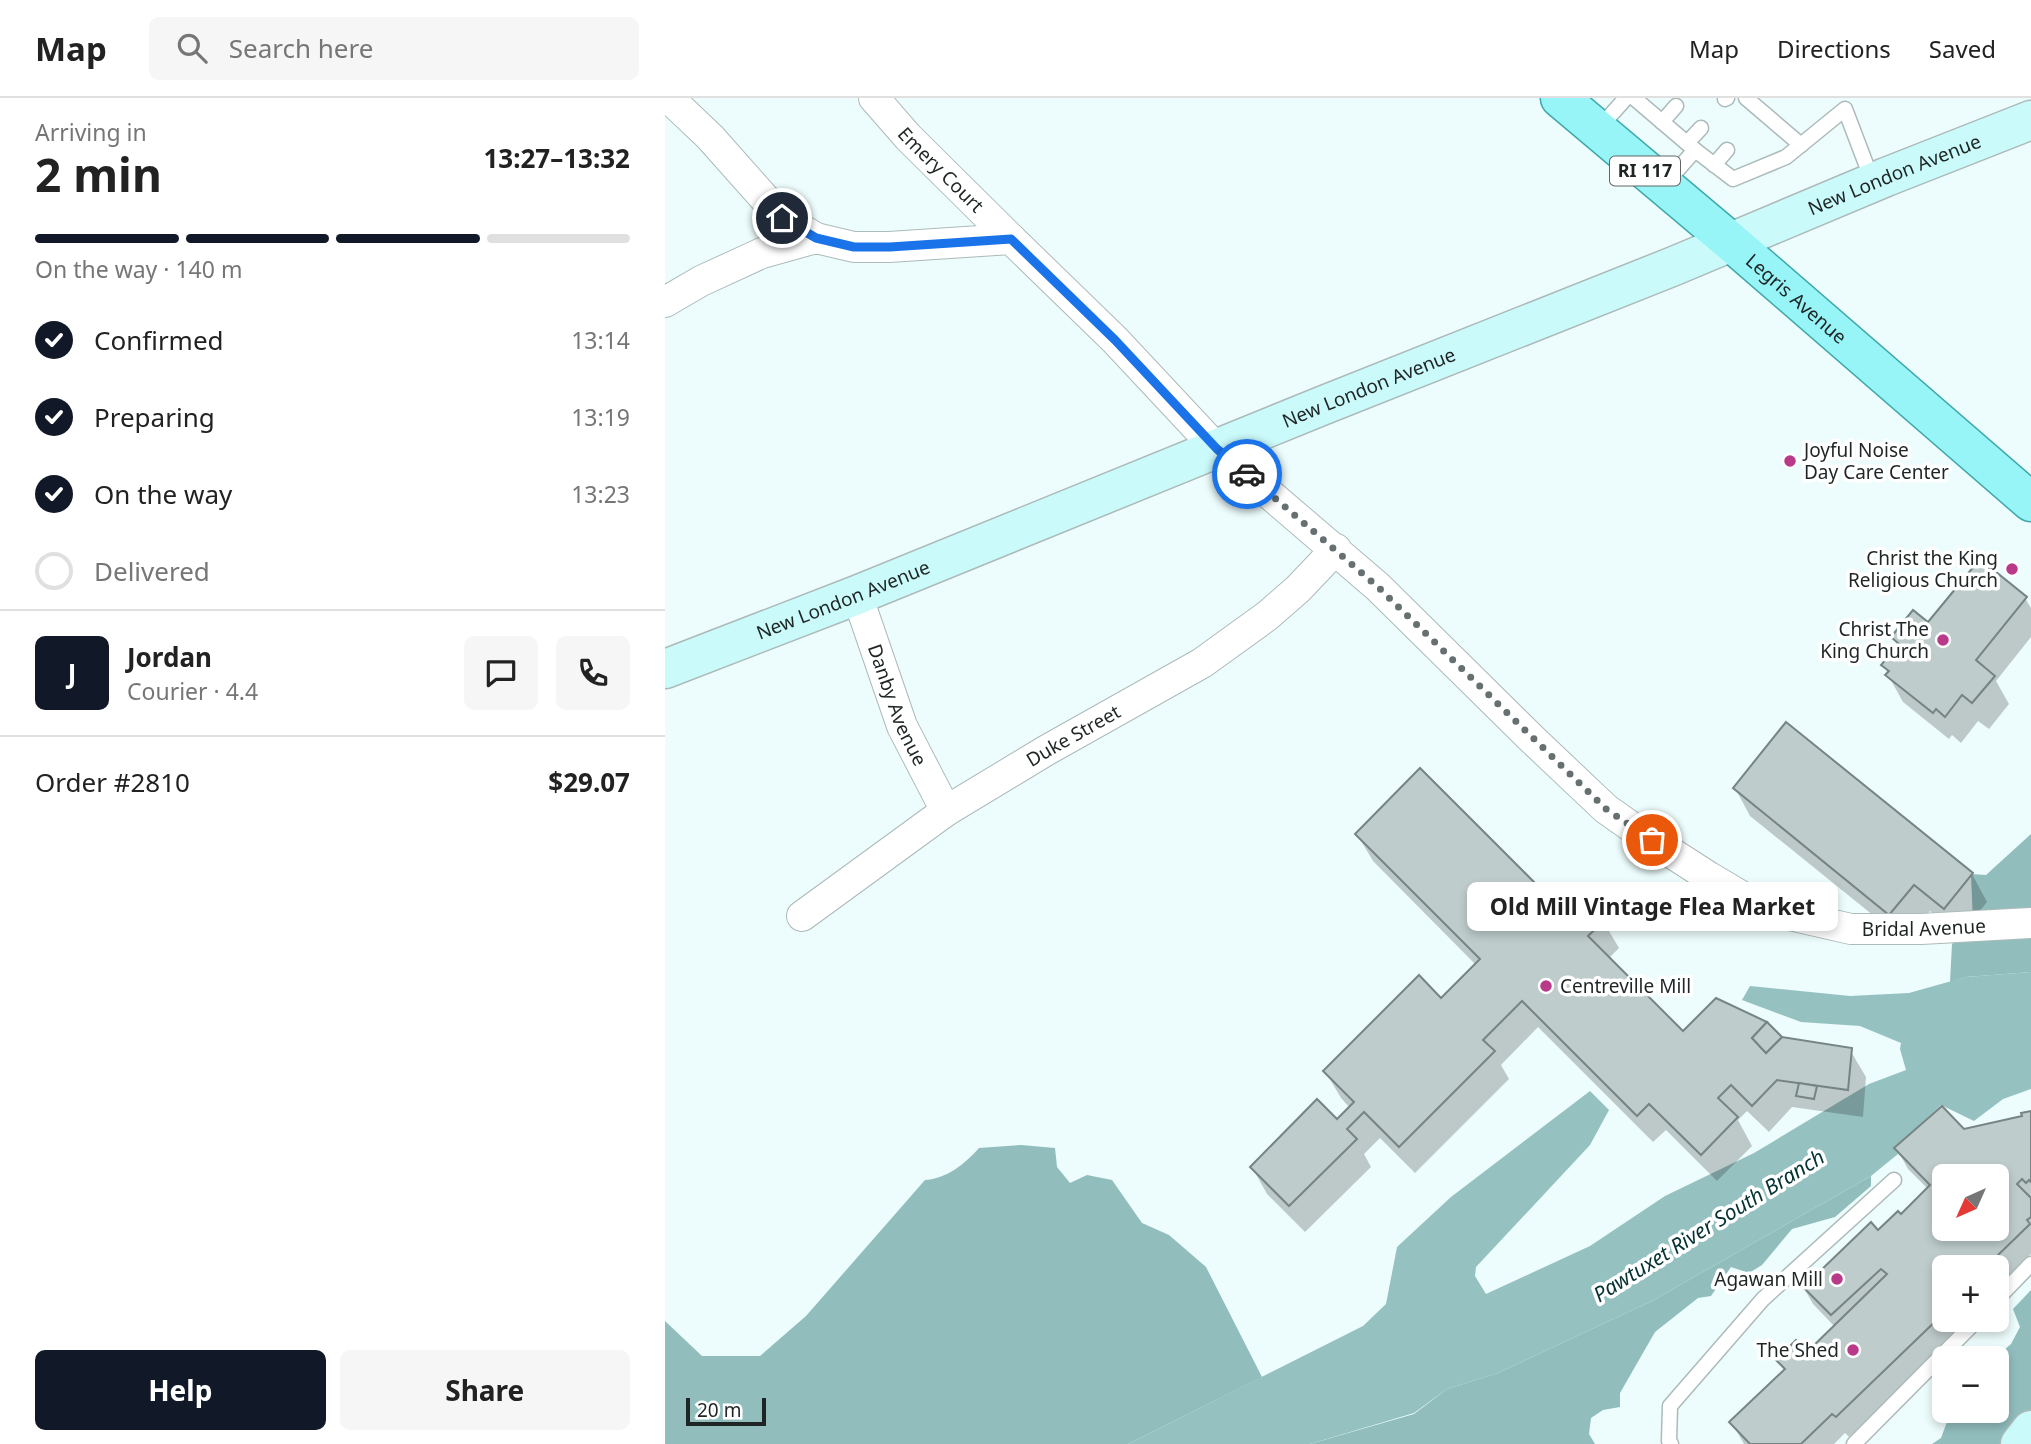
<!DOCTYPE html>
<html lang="en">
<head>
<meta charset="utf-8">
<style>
  body { margin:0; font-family:"Noto Sans",sans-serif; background:#f6f6f6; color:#222; height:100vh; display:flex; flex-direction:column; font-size:26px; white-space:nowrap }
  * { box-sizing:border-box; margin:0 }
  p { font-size:23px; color:#767676 }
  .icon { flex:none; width:38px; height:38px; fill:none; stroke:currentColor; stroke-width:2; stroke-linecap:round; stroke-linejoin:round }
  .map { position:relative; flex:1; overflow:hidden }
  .details { display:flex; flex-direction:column; background:#fff; width:665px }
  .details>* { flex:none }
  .needle { width:46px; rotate:225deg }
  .buttons { position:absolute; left:1267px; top:1066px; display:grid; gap:14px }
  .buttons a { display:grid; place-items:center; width:77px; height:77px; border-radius:10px; background:#fff; box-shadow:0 4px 10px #0003; font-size:35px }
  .scale { position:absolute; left:21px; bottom:18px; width:80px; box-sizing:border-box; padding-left:7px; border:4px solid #1f2525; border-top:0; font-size:19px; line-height:24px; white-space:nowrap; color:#1f2525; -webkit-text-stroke:5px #fff; paint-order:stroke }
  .pin { position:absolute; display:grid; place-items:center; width:60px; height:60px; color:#fff; margin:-30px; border:4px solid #fff; border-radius:50%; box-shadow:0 2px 7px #0007 }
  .courier { position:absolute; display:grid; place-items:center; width:70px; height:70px; margin:-35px; border:5px solid #1a73e8; border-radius:50%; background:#fff; color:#222; box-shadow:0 2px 9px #0007 }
  .bubble { position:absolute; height:49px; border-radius:10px; background:#fff; box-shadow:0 4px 10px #0003; font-size:23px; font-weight:700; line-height:49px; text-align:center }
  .summary em { font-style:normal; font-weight:700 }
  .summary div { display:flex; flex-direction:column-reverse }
  .summary { display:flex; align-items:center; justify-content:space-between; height:119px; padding:0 35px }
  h1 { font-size:46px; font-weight:700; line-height:52px }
  .bar { display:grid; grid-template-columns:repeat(4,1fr); gap:10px 7px; align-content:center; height:84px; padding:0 35px }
  .bar i { height:9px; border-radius:5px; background:#e0e0e0 }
  .bar .on { background:#111827 }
  .bar p { grid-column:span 4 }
  .line { display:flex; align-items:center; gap:18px; padding:0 35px; border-top:2px solid #e0e0e0 }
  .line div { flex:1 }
  .round { display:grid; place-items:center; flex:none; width:74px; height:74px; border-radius:10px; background:#f6f6f6 }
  ol { padding:0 35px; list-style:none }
  li { display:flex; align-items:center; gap:21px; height:77px }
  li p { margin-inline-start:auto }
  li .icon { padding:7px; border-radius:50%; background:#111827; color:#fff; stroke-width:4 }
  li:last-child { color:#767676 }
  li i { width:38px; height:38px; border:4px solid #e0e0e0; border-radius:50% }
  .cta { display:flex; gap:14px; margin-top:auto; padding:14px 35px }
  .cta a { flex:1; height:80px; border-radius:10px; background:#111827; color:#fff; font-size:28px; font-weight:700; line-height:80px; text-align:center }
  .cta a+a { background:#f6f6f6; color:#222 }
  header { display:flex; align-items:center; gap:42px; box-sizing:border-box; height:98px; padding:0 35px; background:#fff; border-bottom:2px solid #e0e0e0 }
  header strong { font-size:33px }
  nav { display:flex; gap:38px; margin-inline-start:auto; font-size:24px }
  .search { width:490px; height:63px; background:#f6f6f6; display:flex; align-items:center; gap:18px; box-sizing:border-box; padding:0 24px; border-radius:10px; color:#767676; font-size:26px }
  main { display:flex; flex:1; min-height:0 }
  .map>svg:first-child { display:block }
  .forest { fill:#91bdbd }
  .water { fill:#96c1c1 }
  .shadow { fill:#0003; fill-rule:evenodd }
  .building { fill:#becccc; stroke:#768483; stroke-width:2; fill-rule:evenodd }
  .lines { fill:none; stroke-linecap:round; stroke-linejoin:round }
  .lane-casing { stroke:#acbbba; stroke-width:17 }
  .street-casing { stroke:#acbbba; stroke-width:32 }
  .secondary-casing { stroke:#acbbba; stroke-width:41 }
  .primary-casing { stroke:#40a8aa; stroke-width:41 }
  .lane { stroke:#fff; stroke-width:14 }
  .street { stroke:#fff; stroke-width:30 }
  .secondary { stroke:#cbfafb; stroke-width:38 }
  .primary { stroke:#97f5f7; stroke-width:38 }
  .done { stroke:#677070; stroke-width:7; stroke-dasharray:0 12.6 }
  .route { stroke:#1a73e8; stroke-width:9 }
  .poi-dot { fill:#b83a89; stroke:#fff; stroke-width:2.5 }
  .labels { text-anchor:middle; stroke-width:7; stroke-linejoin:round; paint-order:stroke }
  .shield { fill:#fff; stroke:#626666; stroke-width:2 }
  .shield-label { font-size:18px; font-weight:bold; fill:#1f2525 }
  .street-label { font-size:19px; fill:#1f2525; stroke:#fff }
  .poi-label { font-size:19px; fill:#1f2525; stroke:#fff; text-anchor:end }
  .water-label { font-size:21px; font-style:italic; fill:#053232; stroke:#fff }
</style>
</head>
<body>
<header>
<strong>Map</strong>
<div class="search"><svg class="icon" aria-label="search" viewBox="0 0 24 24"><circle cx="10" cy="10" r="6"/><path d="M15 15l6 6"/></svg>Search here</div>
<nav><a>Map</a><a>Directions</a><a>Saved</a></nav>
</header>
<main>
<section class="details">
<div class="summary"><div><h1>2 min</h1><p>Arriving in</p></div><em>13:27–13:32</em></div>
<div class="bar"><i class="on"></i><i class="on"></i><i class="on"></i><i></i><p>On the way · 140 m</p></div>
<ol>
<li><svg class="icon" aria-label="check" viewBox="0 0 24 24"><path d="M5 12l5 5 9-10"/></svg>Confirmed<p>13:14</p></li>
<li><svg class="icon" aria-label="check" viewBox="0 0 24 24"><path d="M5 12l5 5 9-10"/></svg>Preparing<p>13:19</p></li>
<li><svg class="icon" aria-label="check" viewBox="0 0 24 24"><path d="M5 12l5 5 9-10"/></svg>On the way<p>13:23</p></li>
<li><i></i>Delivered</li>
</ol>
<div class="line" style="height:126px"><b class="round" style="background:#111827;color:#fff">J</b><div><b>Jordan</b><p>Courier · 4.4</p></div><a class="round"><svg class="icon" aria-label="chat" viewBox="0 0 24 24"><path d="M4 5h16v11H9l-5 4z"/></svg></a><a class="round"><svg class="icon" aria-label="phone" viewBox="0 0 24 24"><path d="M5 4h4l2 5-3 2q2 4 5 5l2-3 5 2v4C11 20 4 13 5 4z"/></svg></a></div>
<div class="line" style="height:91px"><div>Order #2810</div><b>$29.07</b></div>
<div class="cta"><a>Help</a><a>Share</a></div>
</section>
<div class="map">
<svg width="1366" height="1346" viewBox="0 0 1366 1346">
  <rect width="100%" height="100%" fill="#edfcfc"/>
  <g class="forest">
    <path d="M 1366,736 L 1366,874 L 1301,879 L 1285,884 L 1287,846 L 1308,825 L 1306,776 L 1321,777 Z"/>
    <path d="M 356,1047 L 390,1050 L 392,1069 L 405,1085 L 422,1077 L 447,1082 L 477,1125 L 504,1137 L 541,1169 L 597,1279 L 463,1346 L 0,1346 L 0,1223 L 37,1258 L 95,1258 L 141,1218 L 260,1082 C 281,1081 300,1066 314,1050 Z"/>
    <path d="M 1206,1078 L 1206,1088 L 1170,1119 L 1127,1131 L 1097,1167 L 1084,1175 L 1066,1169 L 1046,1198 L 1033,1200 L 990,1234 L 955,1295 L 955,1309 L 938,1312 L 926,1320 L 924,1336 L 930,1346 L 645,1346 L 749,1316 L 782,1291 L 833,1275 L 987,1203 Z"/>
    <path d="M 1366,1192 L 1366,1335 L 1357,1346 L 1267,1346 L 1276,1340 L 1286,1313 L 1332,1312 L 1332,1260 L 1330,1260 L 1346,1246 L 1355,1229 L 1348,1211 Z"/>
  </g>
  <path class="water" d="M 1366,874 L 1366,991 L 1338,1001 L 1309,1023 L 1276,1007 L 1229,1050 L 1233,1056 L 1206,1078 L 987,1203 L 833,1275 L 782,1291 L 749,1315 L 645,1346 L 463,1346 L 698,1228 L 721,1206 L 732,1149 L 786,1099 L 925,993 L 944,1012 L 925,1047 L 811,1169 L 810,1178 L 821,1196 L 925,1148 L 1000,1098 L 1089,1055 L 1204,986 L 1241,972 L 1235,951 L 1236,945 L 1195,928 L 1136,924 L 1077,902 L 1085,888 L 1185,898 L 1244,895 L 1301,879 Z"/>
  <g class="shadow">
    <path d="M 1360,500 L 1366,510 L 1366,539 L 1331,583 L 1344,606 L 1324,631 L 1313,623 L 1296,645 L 1287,637 L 1284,641 L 1238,604 L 1223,577 L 1219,567 L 1234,549 L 1228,539 L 1264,526 Z"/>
    <path d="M 1070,690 L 1307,776 L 1322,804 L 1295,837 L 1265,813 L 1240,843 L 1085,718 Z"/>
    <path d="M 692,736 L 896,814 L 938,823 L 954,850 L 943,861 L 1018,935 L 1116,940 L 1185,952 L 1201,979 L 1198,1019 L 1127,1009 L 1104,1034 L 1082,1013 L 1073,1022 L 1087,1048 L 1052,1083 L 1001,1032 L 988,1044 L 873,929 L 836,967 L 844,981 L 750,1075 L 715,1040 L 699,1056 L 706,1069 L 640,1134 L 602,1096 L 587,1069 L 672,1024 L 685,1010 L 676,1000 L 660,973 L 776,902 L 811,867 L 708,763 Z"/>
    <path d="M 1366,1015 L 1366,1156 L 1344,1177 L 1346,1181 L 1332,1195 L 1332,1169 L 1279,1169 L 1279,1222 L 1305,1222 L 1184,1339 L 1180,1335 L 1169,1346 L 1079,1346 L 1067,1325 L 1120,1273 L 1113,1262 L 1142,1256 L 1170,1229 L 1148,1206 L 1136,1185 L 1152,1179 L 1236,1118 L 1263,1091 L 1243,1071 L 1232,1051 L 1359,1019 L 1358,1017 ZM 1279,1078 L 1332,1078 L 1332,1130 L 1279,1130 Z"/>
  </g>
  <g class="building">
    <path d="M 1315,461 L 1362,499 L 1311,562 L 1330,578 L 1307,605 L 1297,597 L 1280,619 L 1271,611 L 1268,615 L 1220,577 L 1224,573 L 1216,567 L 1234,546 L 1226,539 L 1248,512 L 1263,524 Z"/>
    <path d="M 1121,624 L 1308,775 L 1279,811 L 1249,787 L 1224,817 L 1068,690 Z"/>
    <path d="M 755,670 L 896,811 L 913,795 L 940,822 L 923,838 L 1018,933 L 1051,900 L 1102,924 L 1087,940 L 1101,955 L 1117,939 L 1187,950 L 1183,992 L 1112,982 L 1087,1008 L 1066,987 L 1053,1000 L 1073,1019 L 1036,1057 L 984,1006 L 972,1018 L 857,903 L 818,942 L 830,953 L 734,1049 L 699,1014 L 682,1031 L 692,1041 L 624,1108 L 585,1069 L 652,1001 L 672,1021 L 689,1004 L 658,973 L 754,877 L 776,900 L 815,861 L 690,736 Z"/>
    <path d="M 1102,924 L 1117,939 L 1101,955 L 1087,940 Z"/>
    <path d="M 1134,985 L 1152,988 L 1149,1001 L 1131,998 Z"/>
    <path d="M 1277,1008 L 1299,1031 L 1357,1018 L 1356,1015 L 1366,1013 L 1366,1084 L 1364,1082 L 1361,1085 L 1357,1081 L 1352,1086 L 1366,1100 L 1366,1119 L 1362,1122 L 1365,1126 L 1333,1157 L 1336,1160 L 1326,1169 L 1279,1169 L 1279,1215 L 1171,1319 L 1167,1316 L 1136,1346 L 1085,1346 L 1064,1324 L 1120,1271 L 1111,1262 L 1131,1242 L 1142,1254 L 1222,1176 L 1216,1171 L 1166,1217 L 1134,1185 L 1147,1172 L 1152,1176 L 1206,1124 L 1213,1132 L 1233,1113 L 1236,1116 L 1265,1087 L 1229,1050 ZM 1279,1078 L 1332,1078 L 1332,1130 L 1279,1130 Z"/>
  </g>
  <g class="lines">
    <defs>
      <g id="lane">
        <path d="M 969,0 L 1030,52"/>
        <path d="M 1081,0 L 1136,47"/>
        <path d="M 1060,1 L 1062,0"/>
        <path d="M 997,24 L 1011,8"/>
        <path d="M 934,30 L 961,0"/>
        <path d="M 1022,45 L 1036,30"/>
        <path d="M 1049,67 L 1062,52"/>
        <path d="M 999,87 L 1030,52 L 1068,81 L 1121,59 L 1180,11 L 1207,82"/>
        <path d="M 1332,1201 L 1366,1166"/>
        <path d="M 1006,1346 L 1004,1343 L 1005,1308 L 1098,1201 L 1229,1082"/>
        <path d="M 1189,1346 L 1312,1222"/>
      </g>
      <g id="street">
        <path d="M 4,0 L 45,39 L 117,120 L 151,140"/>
        <path id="s1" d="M 209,0 L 243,39 L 346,141"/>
        <path id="s2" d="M 0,204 L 36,183 L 97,155 L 151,140 L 189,149 L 224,149 L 346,141 L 450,242 L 552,351 L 713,489 L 867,641 L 941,711 L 968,730 L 1044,779 L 1098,811 L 1186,831 L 1256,831 L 1366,825"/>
        <path id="s3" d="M 192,497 L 237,628 L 281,713"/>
        <path id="s4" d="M 137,818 L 281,713 L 382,652 L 537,565 L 602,518 L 633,491 L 671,451"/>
      </g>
      <g id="secondary">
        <path id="s5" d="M 0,571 L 192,497 L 659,307 L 1009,168 L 1221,79 L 1366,22"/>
        <path d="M 1355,1346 L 1366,1332"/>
      </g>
      <g id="primary">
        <path id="s6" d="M 895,0 L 1066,144 L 1366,404"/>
      </g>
    </defs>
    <use href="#lane" class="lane-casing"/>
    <use href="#street" class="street-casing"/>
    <use href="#secondary" class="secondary-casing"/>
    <use href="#primary" class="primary-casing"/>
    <use href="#lane" class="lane"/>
    <use href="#street" class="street"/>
    <use href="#secondary" class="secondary"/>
    <use href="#primary" class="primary"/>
  </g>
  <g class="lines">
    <path class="done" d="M 582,376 L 713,489 L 941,711 L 987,742"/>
    <path class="route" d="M 117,120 L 151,140 L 189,149 L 225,149 L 346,141 L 450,242 L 552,351 L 582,376"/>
  </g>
  <g class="poi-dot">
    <circle cx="1125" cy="363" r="7"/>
    <circle cx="1347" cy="471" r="7"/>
    <circle cx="1278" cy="542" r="7"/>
    <circle cx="881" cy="888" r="7"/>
    <circle cx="1172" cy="1181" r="7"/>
    <circle cx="1188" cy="1252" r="7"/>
  </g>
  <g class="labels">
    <rect class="shield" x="945" y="58.5" width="70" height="29" rx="5"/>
    <g class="shield-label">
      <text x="980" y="79">RI 117</text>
    </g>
    <g class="street-label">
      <text dy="7" stroke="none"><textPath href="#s1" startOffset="98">Emery Court</textPath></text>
      <text dy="7" stroke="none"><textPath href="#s5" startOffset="1325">New London Avenue</textPath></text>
      <text dy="7" stroke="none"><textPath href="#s6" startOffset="310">Legris Avenue</textPath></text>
      <text dy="7" stroke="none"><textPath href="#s5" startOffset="758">New London Avenue</textPath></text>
      <text dy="7" stroke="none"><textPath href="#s5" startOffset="191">New London Avenue</textPath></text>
      <text dy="7" stroke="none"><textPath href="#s3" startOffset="117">Danby Avenue</textPath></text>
      <text dy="7" stroke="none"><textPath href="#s4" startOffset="326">Duke Street</textPath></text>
      <text dy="7" stroke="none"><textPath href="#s2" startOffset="1535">Bridal Avenue</textPath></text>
    </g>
    <g class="poi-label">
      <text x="1139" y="359" text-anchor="start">Joyful Noise<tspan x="1139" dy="22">Day Care Center</tspan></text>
      <text x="1333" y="467">Christ the King<tspan x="1333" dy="22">Religious Church</tspan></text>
      <text x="1264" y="538">Christ The<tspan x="1264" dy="22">King Church</tspan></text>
      <text x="895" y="895" text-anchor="start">Centreville Mill</text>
      <text x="1158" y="1188">Agawan Mill</text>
      <text x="1174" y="1259">The Shed</text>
    </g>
    <g class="water-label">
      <text transform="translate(1044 1128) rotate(-32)" y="7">Pawtuxet River South Branch</text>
    </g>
  </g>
</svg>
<div class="buttons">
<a><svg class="needle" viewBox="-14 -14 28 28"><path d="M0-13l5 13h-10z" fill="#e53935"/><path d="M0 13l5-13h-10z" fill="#767676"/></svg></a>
<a>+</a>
<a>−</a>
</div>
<div class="scale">20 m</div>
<div class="pin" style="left:987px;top:742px;background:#ea580c"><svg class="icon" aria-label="bag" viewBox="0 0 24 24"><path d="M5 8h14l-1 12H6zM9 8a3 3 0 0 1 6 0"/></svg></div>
<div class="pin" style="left:117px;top:120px;background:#1f2937"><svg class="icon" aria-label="home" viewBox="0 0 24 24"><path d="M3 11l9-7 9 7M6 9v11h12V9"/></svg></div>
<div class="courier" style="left:582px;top:376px"><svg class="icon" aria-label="car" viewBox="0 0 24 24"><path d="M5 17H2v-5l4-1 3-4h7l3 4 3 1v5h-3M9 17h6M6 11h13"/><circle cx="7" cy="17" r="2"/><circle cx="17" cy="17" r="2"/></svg></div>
<div class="bubble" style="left:802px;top:784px;width:371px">Old Mill Vintage Flea Market</div>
</div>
</main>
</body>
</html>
